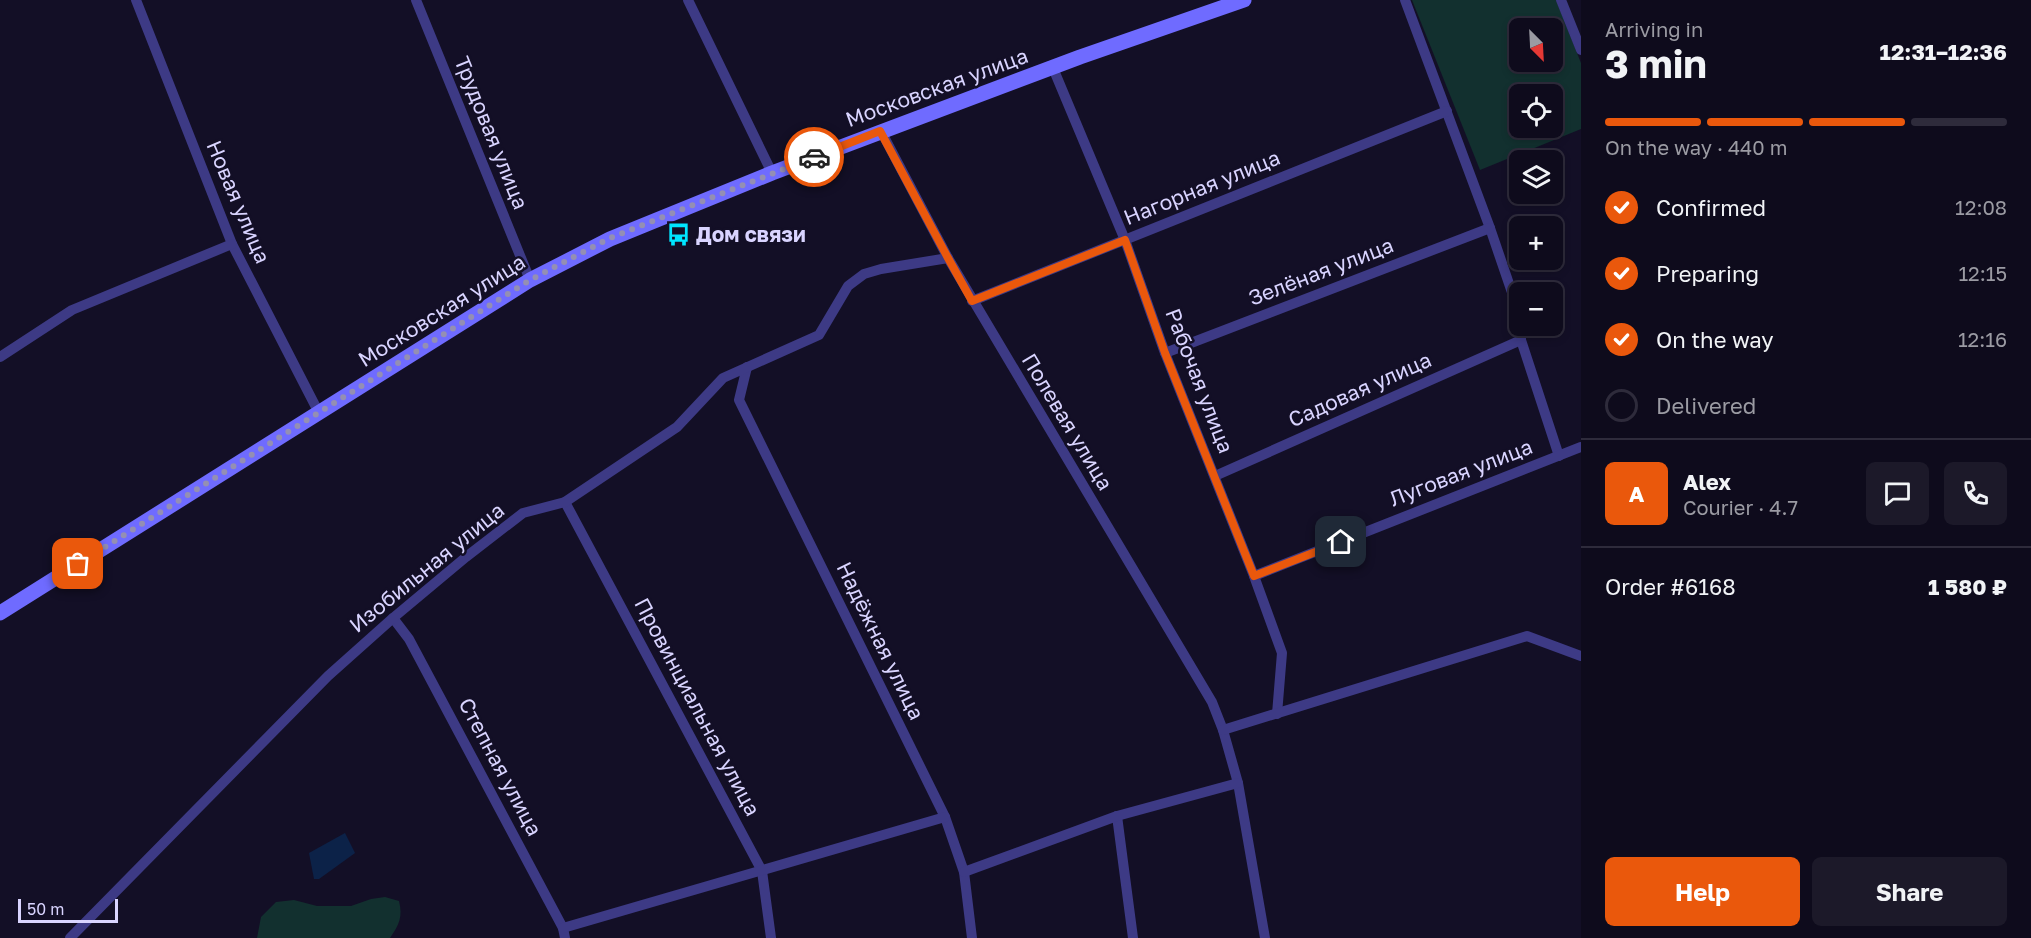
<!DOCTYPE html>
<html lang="en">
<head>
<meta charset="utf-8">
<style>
  body { margin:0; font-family:"Golos Text",sans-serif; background:#1c1929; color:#f1f3f6; height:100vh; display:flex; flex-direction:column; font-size:22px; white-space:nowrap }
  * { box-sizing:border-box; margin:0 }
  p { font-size:20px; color:#9b9ba3 }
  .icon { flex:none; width:33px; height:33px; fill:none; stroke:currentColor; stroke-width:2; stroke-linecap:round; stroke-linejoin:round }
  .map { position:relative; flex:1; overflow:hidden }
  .side { display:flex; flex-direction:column; background:#0e0b1c; width:450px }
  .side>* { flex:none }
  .needle { width:39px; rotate:156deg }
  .fabs { position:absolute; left:1509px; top:18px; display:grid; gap:12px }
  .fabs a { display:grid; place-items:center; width:54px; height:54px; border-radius:9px; background:#0e0b1c; box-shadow:0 3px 9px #0003,0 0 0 2px #2e2b3b; font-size:30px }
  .scale { position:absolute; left:18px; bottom:15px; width:100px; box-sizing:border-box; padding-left:6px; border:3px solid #d9d4ff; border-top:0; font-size:16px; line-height:21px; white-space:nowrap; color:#d9d4ff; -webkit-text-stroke:4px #130f26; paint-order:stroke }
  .pin { position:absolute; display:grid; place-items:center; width:51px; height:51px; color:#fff; margin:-26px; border-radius:12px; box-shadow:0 3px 9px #0006 }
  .courier { position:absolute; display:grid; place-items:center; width:60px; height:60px; margin:-30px; border:4px solid #ea580c; border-radius:50%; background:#fff; color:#222; box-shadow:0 2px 8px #0007 }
  .overview em { font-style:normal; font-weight:700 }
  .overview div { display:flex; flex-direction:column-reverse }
  .overview { display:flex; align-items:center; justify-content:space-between; height:102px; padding:0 24px }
  h1 { font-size:39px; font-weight:700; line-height:45px }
  .bar { display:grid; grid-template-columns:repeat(4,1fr); gap:9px 6px; align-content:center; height:72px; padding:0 24px }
  .bar i { height:8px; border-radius:4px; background:#2e2b3b }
  .bar .active { background:#ea580c }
  .bar p { grid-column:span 4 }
  .line { display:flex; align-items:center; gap:15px; padding:0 24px; border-top:2px solid #2e2b3b }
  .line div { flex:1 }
  .round { display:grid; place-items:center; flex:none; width:63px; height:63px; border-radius:9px; background:#1c1929 }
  ol { padding:0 24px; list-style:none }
  li { display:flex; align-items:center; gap:18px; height:66px }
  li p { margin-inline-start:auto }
  li .icon { padding:6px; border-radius:50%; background:#ea580c; color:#fff; stroke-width:4 }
  li:last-child { color:#9b9ba3 }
  li i { width:33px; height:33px; border:3px solid #2e2b3b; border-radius:50% }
  .button { display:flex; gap:12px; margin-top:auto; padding:12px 24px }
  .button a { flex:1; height:69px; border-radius:9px; background:#ea580c; color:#fff; font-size:24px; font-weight:700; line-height:69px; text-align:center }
  .button a+a { background:#1c1929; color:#f1f3f6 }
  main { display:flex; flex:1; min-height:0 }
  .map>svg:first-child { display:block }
  .green { fill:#12302f; fill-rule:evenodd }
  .water { fill:#0c2248 }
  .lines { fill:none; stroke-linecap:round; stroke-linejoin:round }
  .street { stroke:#3d3a85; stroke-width:10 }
  .secondary { stroke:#6f6bff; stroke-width:15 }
  .done { stroke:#948fb3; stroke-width:6; stroke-dasharray:0 10.8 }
  .route { stroke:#ea580c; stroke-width:8 }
  .labels { text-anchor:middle; stroke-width:5; stroke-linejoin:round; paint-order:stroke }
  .street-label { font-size:21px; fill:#d9d4ff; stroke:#130f26 }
  .poi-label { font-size:21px; font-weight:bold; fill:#d9d4ff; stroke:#130f26; text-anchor:start }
</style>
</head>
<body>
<main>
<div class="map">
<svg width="1581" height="938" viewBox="0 0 1581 938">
  <rect width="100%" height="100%" fill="#130f26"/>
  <g class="green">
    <path d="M 1412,0 L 1556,0 L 1581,63 L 1581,129 L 1480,170 ZM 1520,28 L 1552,28 L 1552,62 L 1520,62 ZM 1520,94 L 1552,94 L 1552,128 L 1520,128 Z"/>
    <path d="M 385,897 L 399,901 C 403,917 399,925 390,938 L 257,938 L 261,917 L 276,902 L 294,900 L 317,906 L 351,906 L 371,899 Z"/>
  </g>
  <path class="water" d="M 345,833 L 355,853 L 319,879 L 314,879 L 309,853 Z"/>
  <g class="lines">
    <g class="street">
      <path d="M 136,0 L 232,244 L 319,413"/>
      <path d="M 416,0 L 530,280"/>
      <path d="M 688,0 L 772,173"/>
      <path d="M 1405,0 L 1490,228 L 1520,316"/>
      <path d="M 1561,0 L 1581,50"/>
      <path d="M 1053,68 L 1125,240 L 1165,353 L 1254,576 L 1282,653 L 1277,714"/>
      <path d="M 881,131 L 948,258 L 1212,702 L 1223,730 L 1238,783 L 1265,938"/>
      <path d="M 972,301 L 1447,111"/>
      <path d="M 1520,326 L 1521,340 L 1559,456"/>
      <path d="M 1165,353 L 1490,228"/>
      <path d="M 0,357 L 72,310 L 232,244"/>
      <path d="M 747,367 L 739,400 L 945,817 L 964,872 L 972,938"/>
      <path d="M 1215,476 L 1521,340"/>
      <path d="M 565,502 L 762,871 L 771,938"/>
      <path d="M 1254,576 L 1581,447"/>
      <path d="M 393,618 L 409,639 L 563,928 L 565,938"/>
      <path d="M 1223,730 L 1527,636 L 1581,656"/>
      <path d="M 1117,816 L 1133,938"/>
      <path d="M 964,872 L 1117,816 L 1238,783"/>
      <path d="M 563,928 L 945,817"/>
      <path d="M 70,938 L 328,676 L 393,618 L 466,557 L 523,513 L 565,502 L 677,427 L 723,378 L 819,335 L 848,286 L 864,274 L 881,269 L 948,258"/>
    </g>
    <path class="secondary" d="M 0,613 L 530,280 L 610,239 L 772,173 L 1080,57 L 1244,0"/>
  </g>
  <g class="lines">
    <path class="done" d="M 78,564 L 530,280 L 610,238 L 814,157"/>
    <path class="route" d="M 814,157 L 880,131 L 948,258 L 972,301 L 1125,240 L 1165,353 L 1254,576 L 1341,542"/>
  </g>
  <defs>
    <symbol id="bus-bare" viewBox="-9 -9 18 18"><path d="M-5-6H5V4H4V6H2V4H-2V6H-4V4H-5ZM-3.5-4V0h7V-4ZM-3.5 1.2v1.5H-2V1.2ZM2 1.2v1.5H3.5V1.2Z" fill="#00e5ff" stroke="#130f26" stroke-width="2.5" paint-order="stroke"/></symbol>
  </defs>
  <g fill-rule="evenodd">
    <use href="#bus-bare" x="662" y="218" width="33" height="33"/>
  </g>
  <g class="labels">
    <g class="street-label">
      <text transform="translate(937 88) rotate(-20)" y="7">Московская улица</text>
      <text transform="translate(491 133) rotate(68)" y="7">Трудовая улица</text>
      <text transform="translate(1202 188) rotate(-22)" y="7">Нагорная улица</text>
      <text transform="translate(238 202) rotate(67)" y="7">Новая улица</text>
      <text transform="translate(1321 272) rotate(-21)" y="7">Зелёная улица</text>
      <text transform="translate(442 311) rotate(-32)" y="7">Московская улица</text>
      <text transform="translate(1199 381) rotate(69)" y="7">Рабочая улица</text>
      <text transform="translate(1360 390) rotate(-24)" y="7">Садовая улица</text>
      <text transform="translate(1067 422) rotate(59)" y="7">Полевая улица</text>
      <text transform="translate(1461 473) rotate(-21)" y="7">Луговая улица</text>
      <text transform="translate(427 568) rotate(-39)" y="7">Изобильная улица</text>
      <text transform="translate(880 641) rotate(64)" y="7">Надёжная улица</text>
      <text transform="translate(697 707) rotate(62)" y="7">Провинциальная улица</text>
      <text transform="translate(500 767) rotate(62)" y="7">Степная улица</text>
    </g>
    <g class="poi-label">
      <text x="696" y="242">Дом связи</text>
    </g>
  </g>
</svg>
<div class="fabs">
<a><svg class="needle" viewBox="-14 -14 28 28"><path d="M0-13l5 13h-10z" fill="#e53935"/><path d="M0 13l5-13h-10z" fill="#9b9ba3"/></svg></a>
<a><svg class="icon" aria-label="locate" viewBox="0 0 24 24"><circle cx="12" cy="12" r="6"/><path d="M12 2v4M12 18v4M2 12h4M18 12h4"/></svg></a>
<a><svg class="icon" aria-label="layers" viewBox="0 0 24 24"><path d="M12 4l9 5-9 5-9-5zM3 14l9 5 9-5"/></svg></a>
<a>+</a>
<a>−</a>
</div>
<div class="scale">50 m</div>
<div class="pin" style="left:78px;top:564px;background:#ea580c"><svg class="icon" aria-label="bag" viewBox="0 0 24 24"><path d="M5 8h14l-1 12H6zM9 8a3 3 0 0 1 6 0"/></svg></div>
<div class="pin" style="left:1341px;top:542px;background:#1f2937"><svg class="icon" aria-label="home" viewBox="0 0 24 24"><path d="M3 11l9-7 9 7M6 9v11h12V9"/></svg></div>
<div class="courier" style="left:814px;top:157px"><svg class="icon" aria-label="car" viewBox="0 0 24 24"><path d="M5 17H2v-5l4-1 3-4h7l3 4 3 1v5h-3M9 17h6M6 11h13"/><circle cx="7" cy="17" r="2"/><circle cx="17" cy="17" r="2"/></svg></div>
</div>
<section class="side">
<div class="overview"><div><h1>3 min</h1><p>Arriving in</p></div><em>12:31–12:36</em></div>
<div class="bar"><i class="active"></i><i class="active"></i><i class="active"></i><i></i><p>On the way · 440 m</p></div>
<ol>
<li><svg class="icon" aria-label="check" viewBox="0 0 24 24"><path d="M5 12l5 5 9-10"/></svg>Confirmed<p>12:08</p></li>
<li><svg class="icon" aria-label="check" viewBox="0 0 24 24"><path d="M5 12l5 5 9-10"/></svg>Preparing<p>12:15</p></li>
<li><svg class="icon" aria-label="check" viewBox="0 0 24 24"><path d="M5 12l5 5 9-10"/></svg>On the way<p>12:16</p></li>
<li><i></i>Delivered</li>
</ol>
<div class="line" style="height:108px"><b class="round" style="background:#ea580c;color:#fff">A</b><div><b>Alex</b><p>Courier · 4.7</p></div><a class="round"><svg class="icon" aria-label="chat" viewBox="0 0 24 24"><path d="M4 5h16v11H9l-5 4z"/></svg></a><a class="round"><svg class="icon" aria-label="phone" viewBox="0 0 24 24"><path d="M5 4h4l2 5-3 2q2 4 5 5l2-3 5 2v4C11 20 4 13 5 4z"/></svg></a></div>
<div class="line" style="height:78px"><div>Order #6168</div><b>1 580 ₽</b></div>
<div class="button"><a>Help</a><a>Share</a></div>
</section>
</main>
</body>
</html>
